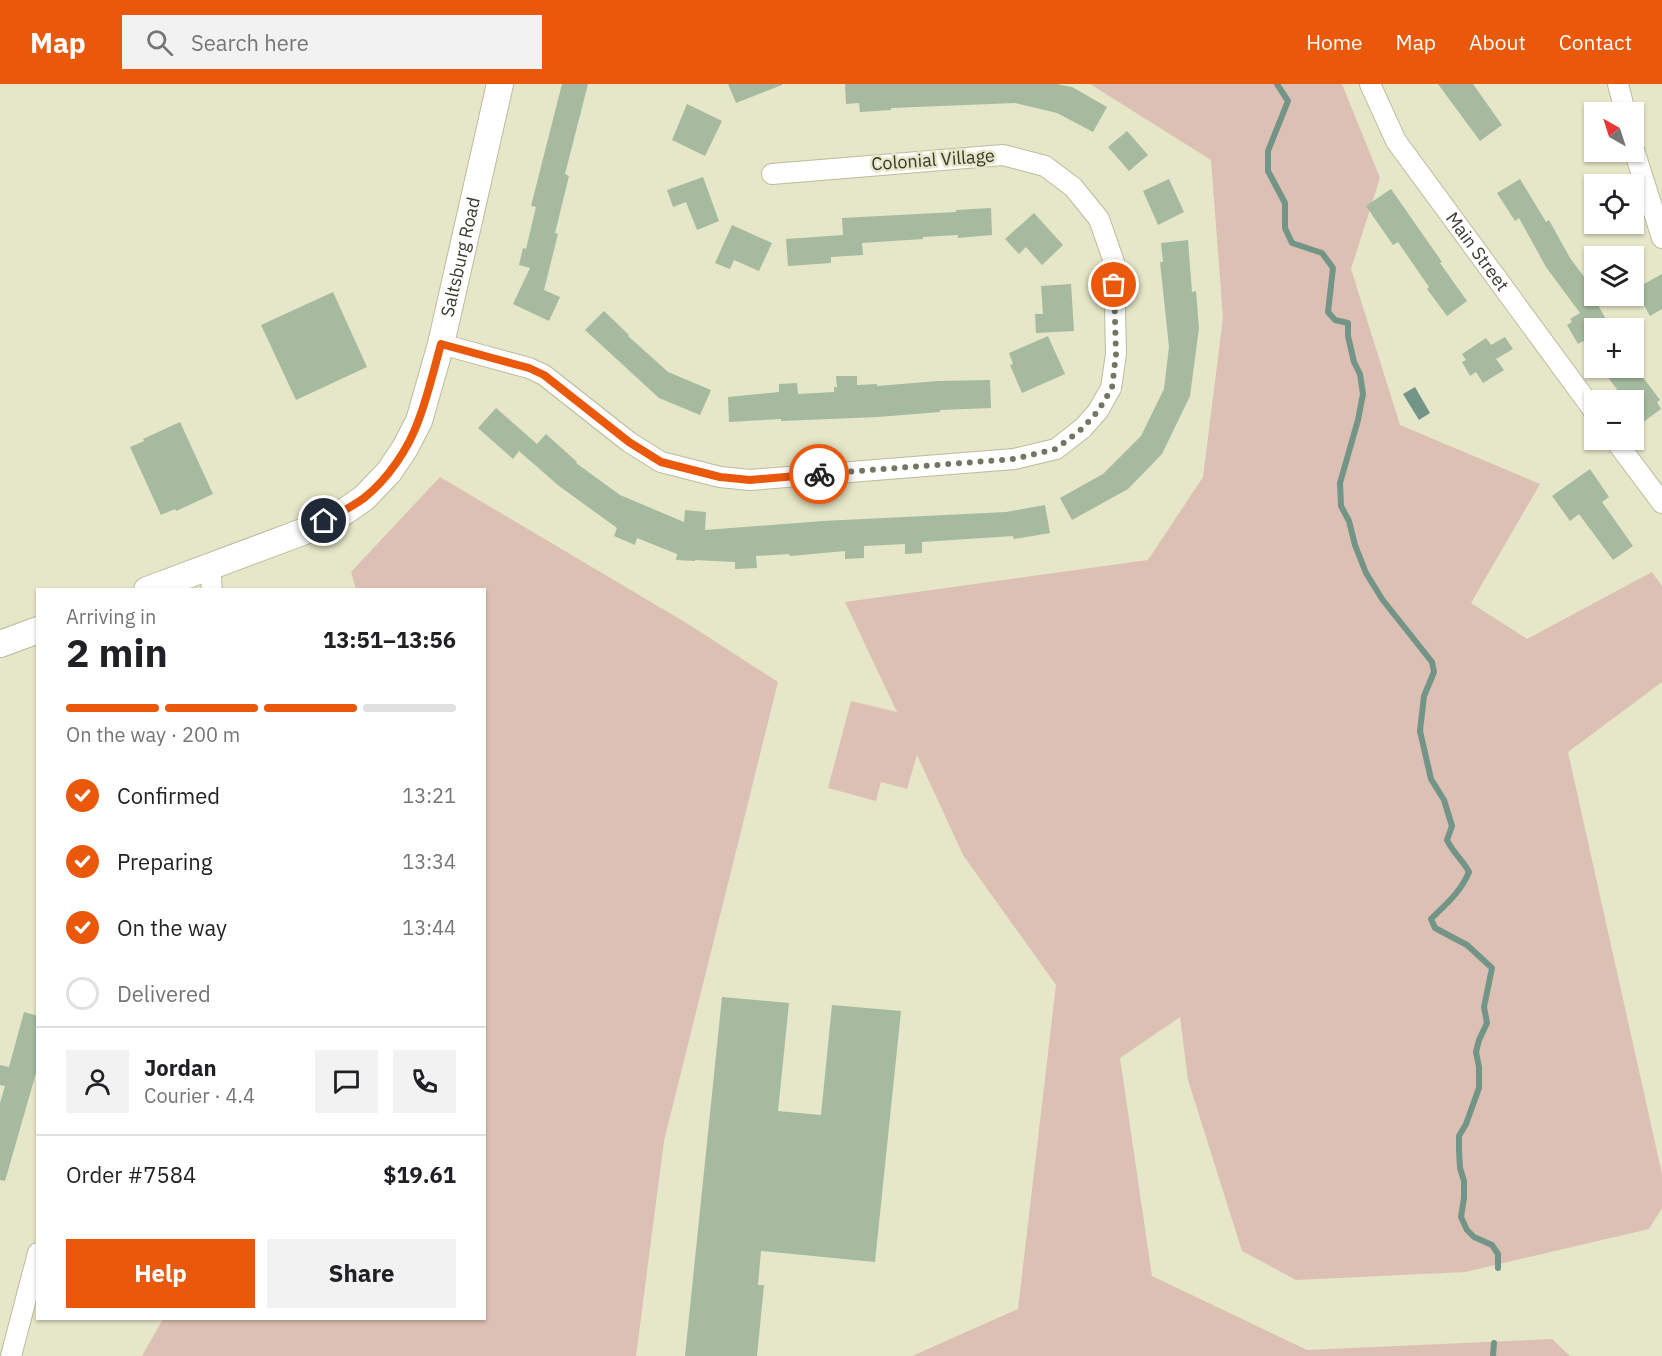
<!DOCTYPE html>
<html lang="en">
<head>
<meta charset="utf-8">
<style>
  body { margin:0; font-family:"IBM Plex Sans",sans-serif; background:#f2f2f2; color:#202124; height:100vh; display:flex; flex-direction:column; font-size:22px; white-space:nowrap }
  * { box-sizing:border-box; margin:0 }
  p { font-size:20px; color:#757577 }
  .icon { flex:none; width:33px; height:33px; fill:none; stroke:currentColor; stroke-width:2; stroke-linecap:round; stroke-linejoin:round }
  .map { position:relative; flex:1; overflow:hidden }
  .side { position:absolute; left:36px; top:504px; width:450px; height:732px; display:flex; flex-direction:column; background:#fff; border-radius:0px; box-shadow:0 2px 4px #0004 }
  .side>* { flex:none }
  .needle { width:39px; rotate:321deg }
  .tools { position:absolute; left:1584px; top:18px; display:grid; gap:12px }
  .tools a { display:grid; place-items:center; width:60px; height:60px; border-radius:0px; background:#fff; box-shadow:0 2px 4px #0004; font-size:30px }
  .pin { position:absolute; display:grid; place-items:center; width:51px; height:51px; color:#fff; margin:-26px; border:3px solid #fff; border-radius:50%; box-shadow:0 2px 6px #0007 }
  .courier { position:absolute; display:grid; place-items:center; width:60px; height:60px; margin:-30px; border:4px solid #ea580c; border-radius:50%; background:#fff; color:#222; box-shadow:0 2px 8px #0007 }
  .summary em { font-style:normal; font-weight:800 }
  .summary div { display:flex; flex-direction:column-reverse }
  .summary { display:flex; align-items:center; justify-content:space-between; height:102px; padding:0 30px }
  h1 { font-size:39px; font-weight:800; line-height:45px }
  .bar { display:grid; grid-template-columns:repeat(4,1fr); gap:9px 6px; align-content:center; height:72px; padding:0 30px }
  .bar i { height:8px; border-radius:4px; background:#e0e0e0 }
  .bar .selected { background:#ea580c }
  .bar p { grid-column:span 4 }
  .line { display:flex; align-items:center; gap:15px; padding:0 30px; border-top:2px solid #e0e0e0 }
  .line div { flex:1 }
  .round { display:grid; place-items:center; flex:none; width:63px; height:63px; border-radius:0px; background:#f2f2f2 }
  ol { padding:0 30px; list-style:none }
  li { display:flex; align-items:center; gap:18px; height:66px }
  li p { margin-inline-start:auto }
  li .icon { padding:6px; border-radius:50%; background:#ea580c; color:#fff; stroke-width:4 }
  li:last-child { color:#757577 }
  li i { width:33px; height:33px; border:3px solid #e0e0e0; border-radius:50% }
  .cta { display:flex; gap:12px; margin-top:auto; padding:12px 30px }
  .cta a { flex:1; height:69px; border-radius:0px; background:#ea580c; color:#fff; font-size:24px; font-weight:800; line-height:69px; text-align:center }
  .cta a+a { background:#f2f2f2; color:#202124 }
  header { display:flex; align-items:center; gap:36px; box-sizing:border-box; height:84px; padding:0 30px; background:#ea580c; color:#fff }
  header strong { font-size:28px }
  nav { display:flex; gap:33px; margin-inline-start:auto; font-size:21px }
  .search { width:420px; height:54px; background:#f2f2f2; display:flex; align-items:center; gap:15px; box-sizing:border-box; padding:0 21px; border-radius:0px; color:#757577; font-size:22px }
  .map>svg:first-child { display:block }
  .green { fill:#ddc0b4 }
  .water { fill:#729588 }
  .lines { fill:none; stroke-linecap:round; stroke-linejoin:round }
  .stream { stroke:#729588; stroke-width:6 }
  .building { fill:#a5ba9f }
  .minor-casing { stroke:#bbbb9d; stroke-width:22 }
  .major-casing { stroke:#bbbb9d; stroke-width:28 }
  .minor { stroke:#fff; stroke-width:20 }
  .major { stroke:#fff; stroke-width:26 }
  .done { stroke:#757563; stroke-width:6; stroke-dasharray:0 10.8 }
  .route { stroke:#ea580c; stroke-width:8 }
  .labels { text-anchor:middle; stroke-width:5; stroke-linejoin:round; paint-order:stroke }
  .street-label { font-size:18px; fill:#38382c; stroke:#e6e6c8 }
</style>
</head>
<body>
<header>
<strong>Map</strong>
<div class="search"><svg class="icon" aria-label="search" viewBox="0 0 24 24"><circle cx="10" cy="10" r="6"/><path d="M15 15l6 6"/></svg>Search here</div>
<nav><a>Home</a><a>Map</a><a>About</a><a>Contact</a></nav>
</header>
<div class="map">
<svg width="1662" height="1272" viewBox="0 0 1662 1272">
  <rect width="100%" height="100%" fill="#e6e6c8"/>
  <g class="green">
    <path d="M 1090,0 L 1342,0 L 1380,94 L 1351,185 L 1400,341 L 1540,400 L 1471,519 L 1527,555 L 1652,488 L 1662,502 L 1662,598 L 1568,668 L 1662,1090 L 1662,1124 L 1649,1145 L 1465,1188 L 1296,1196 L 1242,1167 L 1188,996 L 1180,933 L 1120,974 L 1152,1192 L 1307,1266 L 1552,1255 L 1570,1272 L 912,1272 L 1018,1225 L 1056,901 L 963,771 L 917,671 L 907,705 L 881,698 L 876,717 L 828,704 L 851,617 L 897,628 L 845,518 L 1148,476 L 1203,393 L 1223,234 L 1211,76 Z"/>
    <path d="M 440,393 L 688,540 L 778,598 L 664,1057 L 636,1272 L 142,1272 L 163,1235 L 484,1234 L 484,506 L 356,505 L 351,488 Z"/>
  </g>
  <path class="water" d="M 1415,303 L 1430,329 L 1419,336 L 1403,310 Z"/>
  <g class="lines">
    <g class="stream">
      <path d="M 1277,0 L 1288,17 L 1268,67 L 1268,87 L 1285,119 L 1285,144 L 1292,159 L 1322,169 L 1333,184 L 1328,228 L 1335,236 L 1348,239 L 1348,252 L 1354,278 L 1360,290 L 1363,310 L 1358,336 L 1340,399 L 1341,422 L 1349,437 L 1355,461 L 1366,489 L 1382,515 L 1432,578 L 1434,588 L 1424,612 L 1420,647 L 1431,695 L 1444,716 L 1452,742 L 1447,756 C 1453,769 1463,776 1469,788 C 1460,809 1447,819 1431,835 L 1435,844 L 1467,861 L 1492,884 L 1484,923 L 1487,939 L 1479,956 L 1476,968 L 1479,983 L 1479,1004 L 1466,1040 L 1459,1052 L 1459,1066 L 1460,1084 L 1464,1097 L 1464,1114 L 1461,1133 L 1467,1146 L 1474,1153 L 1492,1161 L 1498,1170 L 1498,1184"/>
      <path d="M 1493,1272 L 1494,1259"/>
    </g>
  </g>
  <g class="building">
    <path d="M 562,0 L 588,0 L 565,90 L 569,92 L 555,149 L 558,150 L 544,206 L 560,213 L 549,237 L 513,220 L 530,184 L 519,181 L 523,164 L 526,165 L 536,123 L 531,122 Z"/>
    <path d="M 728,0 L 782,0 L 782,1 L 736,19 Z"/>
    <path d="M 845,0 L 1057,0 L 1072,3 L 1107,23 L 1093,48 L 1057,29 L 1015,19 L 891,24 L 891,26 L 860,28 L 859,19 L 846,20 Z"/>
    <path d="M 1438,0 L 1473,0 L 1502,41 L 1480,57 Z"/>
    <path d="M 687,20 L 722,37 L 705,72 L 672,56 Z"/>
    <path d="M 1127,47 L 1148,71 L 1129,87 L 1108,63 Z"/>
    <path d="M 703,93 L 719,137 L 697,146 L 686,118 L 673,123 L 667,106 Z"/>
    <path d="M 1169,95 L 1184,128 L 1158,141 L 1143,107 Z"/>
    <path d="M 1520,95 L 1546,138 L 1549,136 L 1570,174 L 1594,206 L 1591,209 L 1611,244 L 1594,244 L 1594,278 L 1583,257 L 1578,260 L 1567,241 L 1572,238 L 1570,235 L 1580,229 L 1546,183 L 1519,134 L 1515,137 L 1497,109 Z"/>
    <path d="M 1391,105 L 1442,178 L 1440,179 L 1467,217 L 1447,232 L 1427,205 L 1429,203 L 1398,158 L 1393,161 L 1366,122 Z"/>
    <path d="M 991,124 L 992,151 L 958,154 L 958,151 L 923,153 L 923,155 L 862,159 L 863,171 L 831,173 L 831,179 L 788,182 L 786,155 L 843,151 L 842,134 L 956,128 L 956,126 Z"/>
    <path d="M 1034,129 L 1063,161 L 1042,181 L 1026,163 L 1019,170 L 1005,155 Z"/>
    <path d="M 732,141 L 772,159 L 759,187 L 734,176 L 730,185 L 715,179 Z"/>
    <path d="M 1188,156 L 1192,208 L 1196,207 L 1199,244 L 1190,312 L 1162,370 L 1128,405 L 1072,436 L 1060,414 L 1103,390 L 1141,352 L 1164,305 L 1169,263 L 1160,178 L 1163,178 L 1161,159 Z"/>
    <path d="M 1662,190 L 1662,225 L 1650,232 L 1635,205 Z"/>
    <path d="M 1071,200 L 1074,247 L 1036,249 L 1035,230 L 1043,230 L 1041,202 Z"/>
    <path d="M 333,208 L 367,283 L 296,316 L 261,241 Z"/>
    <path d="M 604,227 L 629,251 L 628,252 L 668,288 L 711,306 L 700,331 L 659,314 L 585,246 Z"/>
    <path d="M 1048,252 L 1065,290 L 1022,309 L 1010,281 L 1013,280 L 1009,269 Z"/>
    <path d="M 1505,253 L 1513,265 L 1496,275 L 1504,286 L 1483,299 L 1476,288 L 1470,292 L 1462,278 L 1466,276 L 1462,270 L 1486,254 L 1491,261 Z"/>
    <path d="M 1601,284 L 1636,284 L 1660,316 L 1657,318 L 1661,325 L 1642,339 L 1634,328 L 1634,316 L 1625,316 Z"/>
    <path d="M 836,292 L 857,292 L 857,301 L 877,300 L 877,302 L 938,297 L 990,296 L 991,324 L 940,326 L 940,328 L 878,333 L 781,337 L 781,335 L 729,338 L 728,313 L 779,308 L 779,300 L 797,299 L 798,310 L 834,308 L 834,303 L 837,303 Z"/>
    <path d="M 496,324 L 537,360 L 546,350 L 577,378 L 576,379 L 620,411 L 684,438 L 685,426 L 706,428 L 705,446 L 823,437 L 1006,428 L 1045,421 L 1050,449 L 1014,455 L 1013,452 L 922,458 L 922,469 L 905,470 L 905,460 L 864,462 L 864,474 L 845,475 L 845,467 L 790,472 L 789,470 L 756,472 L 757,484 L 735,485 L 735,478 L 695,476 L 695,477 L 676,476 L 677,470 L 637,454 L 635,461 L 614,452 L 617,444 L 559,402 L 519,367 L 513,375 L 478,344 Z"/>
    <path d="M 180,338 L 213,410 L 176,427 L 175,425 L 161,431 L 130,363 L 144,357 L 143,355 Z"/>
    <path d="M 1590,385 L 1609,413 L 1602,418 L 1633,462 L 1613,476 L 1579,430 L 1570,437 L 1552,412 Z"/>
    <path d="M 722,913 L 789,919 L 778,1027 L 821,1031 L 832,921 L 901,927 L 875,1178 L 761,1167 L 758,1201 L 764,1201 L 757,1272 L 685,1272 Z"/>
    <path d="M 24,928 L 38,932 L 38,982 L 5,1097 L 0,1096 L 0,1019 L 5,1002 L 0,1001 L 0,981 L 9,983 Z"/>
  </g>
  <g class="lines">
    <defs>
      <g id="minor">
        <path id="s1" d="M 1370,0 L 1396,57 L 1594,327"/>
        <path d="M 1618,0 L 1625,28"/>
        <path d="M 1634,66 L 1662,154"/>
        <path d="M 441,260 L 529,284 L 544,291 L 629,358 L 661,378 L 720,393 L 750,396 L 1014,375 L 1056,365 L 1083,344 L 1098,327 L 1111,304 L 1116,270 L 1114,178 L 1099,135 L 1073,103 L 1045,82 L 1003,71 L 772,90"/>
        <path d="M 1615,356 L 1662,419"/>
        <path d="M 210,482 L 212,506"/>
        <path d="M 11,1272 L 38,1169"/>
      </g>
      <g id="major">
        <path id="s2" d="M 147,506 L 305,447 L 344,428 L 364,414 L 389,388 L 405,364 L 419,337 L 441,260 L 500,0"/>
        <path d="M 0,560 L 38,546"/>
      </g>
    </defs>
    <use href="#minor" class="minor-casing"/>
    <use href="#major" class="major-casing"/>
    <use href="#minor" class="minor"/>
    <use href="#major" class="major"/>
  </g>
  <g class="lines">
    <path class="done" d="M 819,390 L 1014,375 L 1056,365 L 1083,344 L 1098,327 L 1112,304 L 1116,270 L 1114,201"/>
    <path class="route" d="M 324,437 C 338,430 352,423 364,414 C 388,395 409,364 419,335 C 428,311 434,285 441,260 L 529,284 L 544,291 L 629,358 L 661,378 L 720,393 L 750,396 L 819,390"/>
  </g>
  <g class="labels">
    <g class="street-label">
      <text transform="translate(933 76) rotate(-4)" y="6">Colonial Village</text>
      <text dy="6" stroke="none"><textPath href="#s1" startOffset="200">Main Street</textPath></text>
      <text dy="6" stroke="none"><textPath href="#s2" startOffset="501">Saltsburg Road</textPath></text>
    </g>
  </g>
</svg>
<div class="tools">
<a><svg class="needle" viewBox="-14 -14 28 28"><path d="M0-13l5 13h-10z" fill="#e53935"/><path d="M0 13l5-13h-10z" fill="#757577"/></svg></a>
<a><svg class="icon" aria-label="locate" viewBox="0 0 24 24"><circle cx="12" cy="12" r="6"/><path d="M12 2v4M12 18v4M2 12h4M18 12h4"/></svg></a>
<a><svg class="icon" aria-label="layers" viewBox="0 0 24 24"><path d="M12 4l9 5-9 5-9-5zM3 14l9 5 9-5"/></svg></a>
<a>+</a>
<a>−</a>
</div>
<div class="pin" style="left:1114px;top:201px;background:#ea580c"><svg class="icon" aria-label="bag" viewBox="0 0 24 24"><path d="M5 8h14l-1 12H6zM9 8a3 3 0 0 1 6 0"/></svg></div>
<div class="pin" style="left:324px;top:437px;background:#1f2937"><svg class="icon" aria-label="home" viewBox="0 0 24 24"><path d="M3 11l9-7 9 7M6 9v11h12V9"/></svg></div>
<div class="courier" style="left:819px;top:390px"><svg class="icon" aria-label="bike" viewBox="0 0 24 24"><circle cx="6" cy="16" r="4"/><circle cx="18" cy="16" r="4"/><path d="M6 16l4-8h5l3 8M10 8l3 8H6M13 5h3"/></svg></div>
<section class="side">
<div class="summary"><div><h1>2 min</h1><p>Arriving in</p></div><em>13:51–13:56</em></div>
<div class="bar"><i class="selected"></i><i class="selected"></i><i class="selected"></i><i></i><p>On the way · 200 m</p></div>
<ol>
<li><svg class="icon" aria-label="check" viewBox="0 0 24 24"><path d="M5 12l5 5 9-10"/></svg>Confirmed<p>13:21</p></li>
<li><svg class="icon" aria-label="check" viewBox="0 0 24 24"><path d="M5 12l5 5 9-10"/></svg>Preparing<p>13:34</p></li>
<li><svg class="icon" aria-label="check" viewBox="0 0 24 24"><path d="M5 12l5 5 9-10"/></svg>On the way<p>13:44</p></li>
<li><i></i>Delivered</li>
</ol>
<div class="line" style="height:108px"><a class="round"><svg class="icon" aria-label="person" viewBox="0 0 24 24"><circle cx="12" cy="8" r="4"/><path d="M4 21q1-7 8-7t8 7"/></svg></a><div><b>Jordan</b><p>Courier · 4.4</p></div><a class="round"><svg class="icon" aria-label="chat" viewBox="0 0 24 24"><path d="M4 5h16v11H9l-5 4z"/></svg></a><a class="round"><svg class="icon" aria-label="phone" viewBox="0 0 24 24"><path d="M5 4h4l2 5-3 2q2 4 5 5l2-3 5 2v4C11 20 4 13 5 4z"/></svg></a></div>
<div class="line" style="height:78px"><div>Order #7584</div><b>$19.61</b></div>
<div class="cta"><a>Help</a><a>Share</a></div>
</section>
</div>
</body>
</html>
